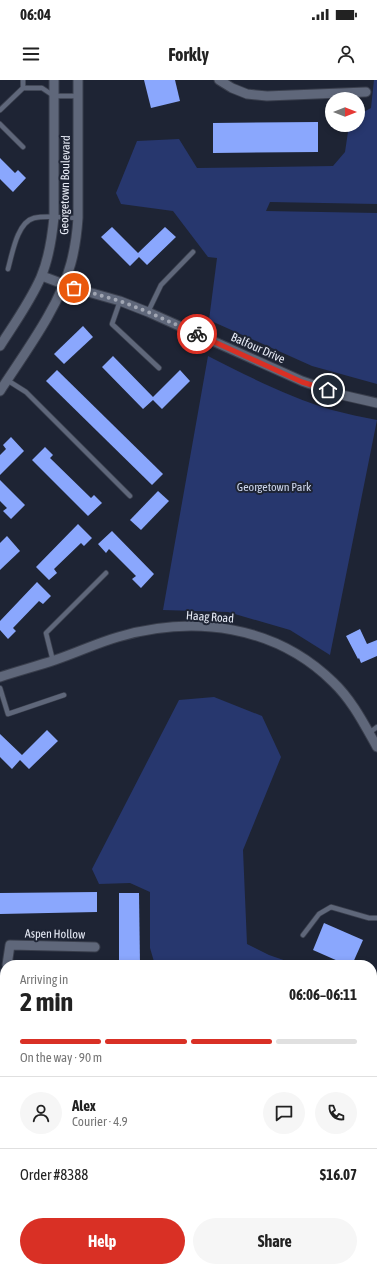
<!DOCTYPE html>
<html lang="en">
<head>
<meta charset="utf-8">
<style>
  body { margin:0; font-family:"Asap Condensed",sans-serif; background:#f6f6f6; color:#222; height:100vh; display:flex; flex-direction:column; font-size:15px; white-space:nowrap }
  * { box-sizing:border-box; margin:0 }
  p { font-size:13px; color:#767676 }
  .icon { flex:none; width:22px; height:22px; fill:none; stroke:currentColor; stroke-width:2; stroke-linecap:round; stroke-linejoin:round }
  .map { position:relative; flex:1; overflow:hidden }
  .drawer { position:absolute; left:0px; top:880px; width:377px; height:312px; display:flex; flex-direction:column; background:#fff; border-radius:16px 16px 0 0; box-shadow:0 2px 6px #0003 }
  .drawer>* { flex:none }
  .needle { width:26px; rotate:90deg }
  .controls { position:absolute; left:325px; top:12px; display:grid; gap:8px }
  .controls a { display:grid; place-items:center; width:40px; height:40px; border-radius:50%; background:#fff; box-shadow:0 2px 6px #0003; font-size:20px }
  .pin { position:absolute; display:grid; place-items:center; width:34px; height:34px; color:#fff; margin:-17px; border:2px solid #fff; border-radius:50%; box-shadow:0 1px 4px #0007 }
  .courier { position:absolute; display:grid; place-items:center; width:40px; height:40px; margin:-20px; border:3px solid #d93025; border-radius:50%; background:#fff; color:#222; box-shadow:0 1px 5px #0007 }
  .head em { font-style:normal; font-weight:700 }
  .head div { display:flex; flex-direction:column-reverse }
  .head { display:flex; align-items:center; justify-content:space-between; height:68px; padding:0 20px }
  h1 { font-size:26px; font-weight:700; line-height:30px }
  .bar { display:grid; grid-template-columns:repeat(4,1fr); gap:6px 4px; align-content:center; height:48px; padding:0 20px }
  .bar i { height:5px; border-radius:3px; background:#e0e0e0 }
  .bar .current { background:#d93025 }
  .bar p { grid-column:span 4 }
  .line { display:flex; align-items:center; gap:10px; padding:0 20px; border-top:1px solid #e0e0e0 }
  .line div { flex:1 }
  .round { display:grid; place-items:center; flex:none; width:42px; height:42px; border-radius:21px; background:#f6f6f6 }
  .primary-button { display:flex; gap:8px; margin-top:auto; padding:8px 20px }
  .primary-button a { flex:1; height:46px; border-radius:24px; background:#d93025; color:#fff; font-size:16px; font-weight:700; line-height:46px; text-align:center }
  .primary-button a+a { background:#f6f6f6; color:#222 }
  .status { display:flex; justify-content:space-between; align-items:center; height:28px; padding:0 20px; background:#fff; direction:ltr }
  .status svg { height:11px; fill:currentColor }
  header { display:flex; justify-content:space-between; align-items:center; height:52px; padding:0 20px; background:#fff; font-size:18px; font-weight:700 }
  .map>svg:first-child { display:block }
  .green { fill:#27376e }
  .building { fill:#8aa7fd }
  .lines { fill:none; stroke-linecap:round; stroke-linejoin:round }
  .lane-casing { stroke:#393e4c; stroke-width:6 }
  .street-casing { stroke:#393e4c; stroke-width:11 }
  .lane { stroke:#5f677a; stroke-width:4.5 }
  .street { stroke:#5f677a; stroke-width:9 }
  .done { stroke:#a1a6b3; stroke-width:4; stroke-dasharray:0 7.2 }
  .route { stroke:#d93025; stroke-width:5 }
  .labels { text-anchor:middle; stroke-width:4; stroke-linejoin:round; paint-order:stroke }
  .street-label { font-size:12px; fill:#e8ecf7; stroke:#1e2434 }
  .park-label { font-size:12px; fill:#ced7ed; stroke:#1e2434 }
</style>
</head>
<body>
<div class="status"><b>06:04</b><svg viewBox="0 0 49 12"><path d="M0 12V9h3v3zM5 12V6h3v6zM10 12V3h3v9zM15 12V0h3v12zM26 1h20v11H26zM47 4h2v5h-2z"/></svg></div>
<header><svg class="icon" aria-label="menu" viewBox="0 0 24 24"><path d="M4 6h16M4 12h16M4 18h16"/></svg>Forkly<svg class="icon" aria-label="person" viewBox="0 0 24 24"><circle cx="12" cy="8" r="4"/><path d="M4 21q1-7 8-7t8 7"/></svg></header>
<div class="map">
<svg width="377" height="1192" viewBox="0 0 377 1192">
  <rect width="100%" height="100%" fill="#1e2434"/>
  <g class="green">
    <path d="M 374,0 L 377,0 L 377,124 L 270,122 L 266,131 L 377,133 L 377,304 L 312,286 L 209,240 L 217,178 L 208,177 L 173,131 L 121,124 L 116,113 L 137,61 L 179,59 L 197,88 L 333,86 L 345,72 L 349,45 L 358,45 L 358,35 L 371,28 Z"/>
    <path d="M 208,276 C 247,296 289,317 332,330 C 347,334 362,337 377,340 L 330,575 L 290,550 L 228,532 L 163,530 Z"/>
    <path d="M 214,617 L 262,636 L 281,677 L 243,770 L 247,864 L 269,875 L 298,885 L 155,885 L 150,868 L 150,812 L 130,803 L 99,804 L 92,789 L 179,620 Z"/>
    <path d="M 372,911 L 377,913 L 377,970 L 372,970 Z"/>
    <path d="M 83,1187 L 163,1187 L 163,1192 L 87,1192 Z"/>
  </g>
  <g class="building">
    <path d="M 144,0 L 175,0 L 180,21 L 151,28 Z"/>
    <path d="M 318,42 L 318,72 L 213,73 L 213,43 Z"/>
    <path d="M 0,78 L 15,93 L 18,90 L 26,98 L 13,112 L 0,99 Z"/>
    <path d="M 112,147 L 138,173 L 165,147 L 176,157 L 147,185 L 139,177 L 130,186 L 101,157 Z"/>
    <path d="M 83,246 L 93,257 L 64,284 L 54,274 Z"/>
    <path d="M 113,276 L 153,317 L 180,290 L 190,301 L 162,329 L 153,320 L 143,329 L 102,287 Z"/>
    <path d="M 57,290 L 163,394 L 152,405 L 46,301 Z"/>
    <path d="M 11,357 L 24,371 L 0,395 L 0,375 L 6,369 L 3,365 Z"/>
    <path d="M 45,367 L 53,375 L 50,378 L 91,418 L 94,415 L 102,423 L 88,436 L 32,380 Z"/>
    <path d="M 0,400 L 25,425 L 11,439 L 3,431 L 7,428 L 0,421 Z"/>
    <path d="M 158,411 L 169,421 L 141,450 L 130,440 Z"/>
    <path d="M 78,444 L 92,458 L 84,466 L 81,463 L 54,489 L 57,493 L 49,500 L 36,487 Z"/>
    <path d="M 112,451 L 154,494 L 141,508 L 132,499 L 136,496 L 109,469 L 106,473 L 98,464 Z"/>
    <path d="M 7,456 L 20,471 L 0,490 L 0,463 Z"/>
    <path d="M 37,502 L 51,516 L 43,524 L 39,521 L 13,548 L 16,551 L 8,559 L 0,550 L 0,541 Z"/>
    <path d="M 360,549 L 367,564 L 377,560 L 377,576 L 361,583 L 359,578 L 358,579 L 346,556 Z"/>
    <path d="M 47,650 L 58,661 L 29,689 L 20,680 L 12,689 L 0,677 L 0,654 L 22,675 Z"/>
    <path d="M 97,812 L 97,832 L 0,834 L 0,813 Z"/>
    <path d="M 119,813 L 139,813 L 140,885 L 119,885 Z"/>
    <path d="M 324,843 L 363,860 L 352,885 L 347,885 L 313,870 Z"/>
  </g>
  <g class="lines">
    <defs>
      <g id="lane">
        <path d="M 23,0 L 23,8"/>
        <path d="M 0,30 L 23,8 L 42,8 L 54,16 L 78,16"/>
        <path d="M 0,44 L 23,67"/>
        <path d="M 8,189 C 12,175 17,142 34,138 C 47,135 65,138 78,138"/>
        <path d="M 120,221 L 112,244 L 159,288"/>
        <path d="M 148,232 L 161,205 L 193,172"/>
        <path d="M 7,300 L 26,312 L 130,416"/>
        <path d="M 53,581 L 46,553 L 106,493"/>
        <path d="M 0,608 L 8,634 L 64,615"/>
        <path d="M 369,653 L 377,647"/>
        <path d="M 303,855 L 319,834 L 331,827 L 369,838 L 377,838"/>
      </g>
      <g id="street">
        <path d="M 219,0 L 232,8 L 247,14 L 267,16 L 366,12"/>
        <path d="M 42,196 L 74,208 L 120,221 L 148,232 L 302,301 L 342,315 L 377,323"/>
        <path d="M 0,266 C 14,244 30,222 41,197 C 49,178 52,158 54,137 L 54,0"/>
        <path d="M 0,311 C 24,274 60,226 71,183 C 75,168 77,153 78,138 L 78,0"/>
        <path d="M 0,597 C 18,591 37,586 55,580 C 76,573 97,563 118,557 C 194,535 275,545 333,602 C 352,620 364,644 377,667"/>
        <path d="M 7,885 L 10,865 L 95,867"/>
        <path d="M 0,911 L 5,892"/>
        <path d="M 372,1054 L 377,1054"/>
        <path d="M 0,1105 L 5,1105"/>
        <path d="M 265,1187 L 265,1192"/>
        <path d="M 55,1192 L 57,1187"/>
      </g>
    </defs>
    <use href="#lane" class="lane-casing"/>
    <use href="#street" class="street-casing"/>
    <use href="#lane" class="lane"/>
    <use href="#street" class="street"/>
  </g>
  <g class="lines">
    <path class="done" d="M 74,208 L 120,221 L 148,232 L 197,254"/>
    <path class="route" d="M 197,254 L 302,302 L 328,310"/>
  </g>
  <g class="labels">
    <g class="street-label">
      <text transform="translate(65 105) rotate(-89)" y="4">Georgetown Boulevard</text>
      <text transform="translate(258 268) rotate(24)" y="4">Balfour Drive</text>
      <text transform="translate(210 537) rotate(4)" y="4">Haag Road</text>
      <text transform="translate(55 854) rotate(1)" y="4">Aspen Hollow</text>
    </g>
    <g class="park-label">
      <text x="274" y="411">Georgetown Park</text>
    </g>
  </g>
</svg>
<div class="controls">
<a><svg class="needle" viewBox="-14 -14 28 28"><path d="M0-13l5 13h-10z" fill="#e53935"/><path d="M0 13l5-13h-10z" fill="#767676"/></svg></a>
</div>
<div class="pin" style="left:74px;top:208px;background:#ea580c"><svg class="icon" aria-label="bag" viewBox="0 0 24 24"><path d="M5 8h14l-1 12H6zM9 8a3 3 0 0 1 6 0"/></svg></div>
<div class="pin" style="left:328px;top:310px;background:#1f2937"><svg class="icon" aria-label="home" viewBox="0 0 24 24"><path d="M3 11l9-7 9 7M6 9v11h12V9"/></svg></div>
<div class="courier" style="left:197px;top:254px"><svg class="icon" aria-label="bike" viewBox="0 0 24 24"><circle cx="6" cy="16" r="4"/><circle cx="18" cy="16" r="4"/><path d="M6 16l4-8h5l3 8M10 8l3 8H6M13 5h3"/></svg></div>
<section class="drawer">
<div class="head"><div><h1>2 min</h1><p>Arriving in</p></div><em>06:06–06:11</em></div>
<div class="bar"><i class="current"></i><i class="current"></i><i class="current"></i><i></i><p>On the way · 90 m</p></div>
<div class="line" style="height:72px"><a class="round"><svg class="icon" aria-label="person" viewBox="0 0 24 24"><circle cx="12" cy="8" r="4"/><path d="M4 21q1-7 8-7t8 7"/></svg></a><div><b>Alex</b><p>Courier · 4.9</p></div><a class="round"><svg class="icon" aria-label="chat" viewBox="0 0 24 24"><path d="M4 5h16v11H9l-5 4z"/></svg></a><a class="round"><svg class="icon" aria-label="phone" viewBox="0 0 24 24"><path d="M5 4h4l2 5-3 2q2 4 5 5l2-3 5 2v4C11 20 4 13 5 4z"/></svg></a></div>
<div class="line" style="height:52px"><div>Order #8388</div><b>$16.07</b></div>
<div class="primary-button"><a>Help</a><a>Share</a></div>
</section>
</div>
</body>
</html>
